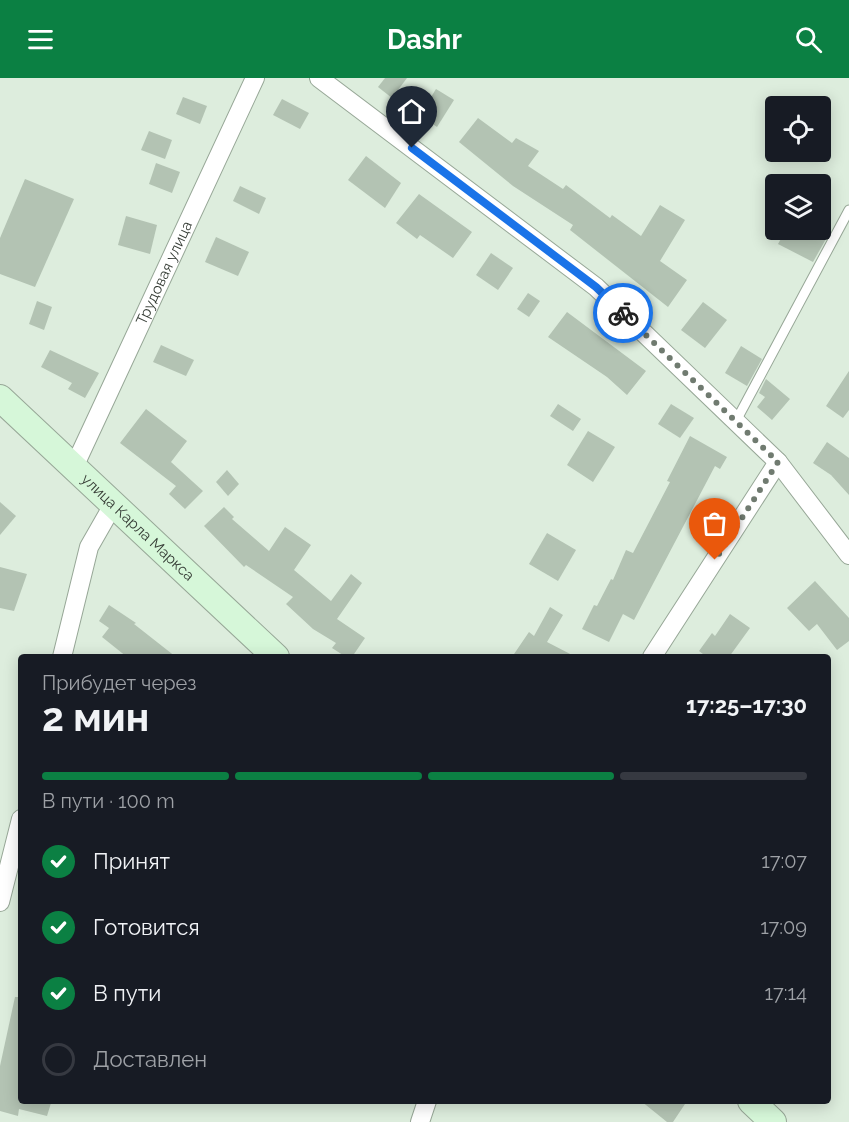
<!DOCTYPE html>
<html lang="ru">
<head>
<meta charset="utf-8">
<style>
  body { margin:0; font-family:Raleway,sans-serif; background:#242831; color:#f1f3f6; height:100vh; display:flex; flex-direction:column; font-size:22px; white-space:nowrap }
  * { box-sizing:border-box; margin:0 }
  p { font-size:20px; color:#9ea1a6 }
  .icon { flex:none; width:33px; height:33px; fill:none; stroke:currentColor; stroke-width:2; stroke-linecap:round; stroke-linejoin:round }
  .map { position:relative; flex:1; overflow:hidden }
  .drawer { position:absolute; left:18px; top:576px; width:813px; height:450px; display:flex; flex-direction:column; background:#171b24; border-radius:6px; box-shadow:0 3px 15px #0003 }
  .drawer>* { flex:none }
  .tools { position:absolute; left:765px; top:18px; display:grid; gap:12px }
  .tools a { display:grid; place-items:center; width:66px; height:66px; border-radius:6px; background:#171b24; box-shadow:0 3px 15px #0003; font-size:30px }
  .pin { position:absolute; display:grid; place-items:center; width:51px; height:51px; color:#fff; margin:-62px -26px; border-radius:50% 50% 50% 0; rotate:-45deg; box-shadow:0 0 6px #0007 }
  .pin .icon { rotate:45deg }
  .courier { position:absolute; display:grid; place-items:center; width:60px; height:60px; margin:-30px; border:4px solid #1a73e8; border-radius:50%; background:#fff; color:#222; box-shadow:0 2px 8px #0007 }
  .headline em { font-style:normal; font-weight:700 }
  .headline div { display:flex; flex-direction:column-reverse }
  .headline { display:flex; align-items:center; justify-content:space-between; height:102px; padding:0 24px }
  h1 { font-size:39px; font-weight:700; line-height:45px }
  .bar { display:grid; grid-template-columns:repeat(4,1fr); gap:9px 6px; align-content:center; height:72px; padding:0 24px }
  .bar i { height:8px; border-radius:4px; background:#363941 }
  .bar .active { background:#0b8043 }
  .bar p { grid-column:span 4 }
  ol { padding:0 24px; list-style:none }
  li { display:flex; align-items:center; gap:18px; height:66px }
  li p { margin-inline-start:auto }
  li .icon { padding:6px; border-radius:50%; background:#0b8043; color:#fff; stroke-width:4 }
  li:last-child { color:#9ea1a6 }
  li i { width:33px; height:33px; border:3px solid #363941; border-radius:50% }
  header { display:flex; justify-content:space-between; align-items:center; height:78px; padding:0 24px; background:#0b8043; color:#fff; font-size:27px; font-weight:700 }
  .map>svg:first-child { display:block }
  .building { fill:#b3c3b3 }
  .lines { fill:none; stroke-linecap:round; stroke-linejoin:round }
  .lane-casing { stroke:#97a797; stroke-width:11 }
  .street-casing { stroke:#97a797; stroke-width:20 }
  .secondary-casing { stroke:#97a797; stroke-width:28 }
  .lane { stroke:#fff; stroke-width:9 }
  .street { stroke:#fff; stroke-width:18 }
  .secondary { stroke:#d6f7d9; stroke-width:26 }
  .done { stroke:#707b70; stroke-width:6; stroke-dasharray:0 10.8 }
  .route { stroke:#1a73e8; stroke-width:8 }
  .labels { text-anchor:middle; stroke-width:4.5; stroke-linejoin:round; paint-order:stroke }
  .street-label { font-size:15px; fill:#363d36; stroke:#ddeddd }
</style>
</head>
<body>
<header><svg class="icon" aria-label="menu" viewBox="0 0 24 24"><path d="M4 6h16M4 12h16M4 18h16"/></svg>Dashr<svg class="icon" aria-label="search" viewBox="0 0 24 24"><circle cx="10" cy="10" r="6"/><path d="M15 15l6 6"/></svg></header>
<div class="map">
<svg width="849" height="1044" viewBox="0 0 849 1044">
  <rect width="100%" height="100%" fill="#ddeddd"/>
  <g class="building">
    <path d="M 385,0 L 407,0 L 392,20 L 378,9 Z"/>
    <path d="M 436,11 L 454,22 L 437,49 L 420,37 Z"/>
    <path d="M 183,19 L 207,28 L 200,46 L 176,36 Z"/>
    <path d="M 282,21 L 309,35 L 300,51 L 273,37 Z"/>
    <path d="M 478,40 L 512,65 L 516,60 L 539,73 L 528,88 L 563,111 L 566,107 L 610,140 L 612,137 L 641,158 L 660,127 L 685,142 L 660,183 L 687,202 L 668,229 L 570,152 L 573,147 L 513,108 L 459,64 Z"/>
    <path d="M 149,53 L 172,62 L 165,81 L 141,72 Z"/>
    <path d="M 366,78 L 401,105 L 385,130 L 348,102 Z"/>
    <path d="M 156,85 L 180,94 L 172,115 L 149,106 Z"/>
    <path d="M 25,101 L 74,121 L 35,209 L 0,196 L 0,160 Z"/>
    <path d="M 240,108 L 266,120 L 259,136 L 233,123 Z"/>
    <path d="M 419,116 L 472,154 L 453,180 L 420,157 L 417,161 L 396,145 Z"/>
    <path d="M 126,138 L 157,147 L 150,176 L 118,167 Z"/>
    <path d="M 786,152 L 831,152 L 813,184 L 778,166 Z"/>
    <path d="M 216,159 L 249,174 L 238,198 L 205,184 Z"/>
    <path d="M 491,175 L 513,190 L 498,212 L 476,197 Z"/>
    <path d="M 528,215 L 540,223 L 529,239 L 517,231 Z"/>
    <path d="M 37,223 L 52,229 L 44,252 L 29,246 Z"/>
    <path d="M 703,224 L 727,242 L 705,270 L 681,252 Z"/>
    <path d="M 567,234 L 646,293 L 627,317 L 607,299 L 548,259 Z"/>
    <path d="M 161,267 L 194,282 L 186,298 L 153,284 Z"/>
    <path d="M 741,268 L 762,281 L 747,308 L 725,295 Z"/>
    <path d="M 50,272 L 99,295 L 85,320 L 68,311 L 72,305 L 41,289 Z"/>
    <path d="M 849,293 L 849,332 L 843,340 L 826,328 Z"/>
    <path d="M 766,301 L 790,321 L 772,342 L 757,329 L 765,319 L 759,315 Z"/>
    <path d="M 558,326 L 581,341 L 573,353 L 550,338 Z"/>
    <path d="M 671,326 L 694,340 L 680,360 L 658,346 Z"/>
    <path d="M 146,331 L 187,363 L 171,384 L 203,413 L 185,431 L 169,416 L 176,408 L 120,365 Z"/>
    <path d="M 588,353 L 615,369 L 593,404 L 567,387 Z"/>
    <path d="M 690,358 L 727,379 L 720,391 L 715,388 L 634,542 L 623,536 L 609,564 L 582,551 L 594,527 L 597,528 L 611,501 L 613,502 L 626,472 L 633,475 L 670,404 L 667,403 Z"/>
    <path d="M 827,364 L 849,380 L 849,417 L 831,397 L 813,385 Z"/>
    <path d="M 227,392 L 239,406 L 228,418 L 216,404 Z"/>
    <path d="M 0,424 L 16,438 L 0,457 Z"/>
    <path d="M 224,429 L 234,439 L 232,441 L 269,473 L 285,449 L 311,467 L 294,492 L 331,523 L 351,496 L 362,505 L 337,541 L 365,560 L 352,579 L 346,579 L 332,570 L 336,565 L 313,551 L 286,526 L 293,519 L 246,487 L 244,489 L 204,448 Z"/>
    <path d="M 547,455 L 576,472 L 558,503 L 529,486 Z"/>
    <path d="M 0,489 L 27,496 L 14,533 L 0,530 Z"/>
    <path d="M 815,503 L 849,540 L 849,563 L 837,572 L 817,546 L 809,553 L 787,530 Z"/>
    <path d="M 109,527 L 136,545 L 134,546 L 176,579 L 127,579 L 102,559 L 109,550 L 99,543 Z"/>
    <path d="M 550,529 L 563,537 L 547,564 L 576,579 L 512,579 L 529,554 L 534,558 Z"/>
    <path d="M 730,536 L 750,550 L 729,579 L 707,579 L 699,573 L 712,555 L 715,558 Z"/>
    <path d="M 15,919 L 21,919 L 21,1023 L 51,1025 L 47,1038 L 19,1031 L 18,1038 L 0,1033 L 0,988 Z"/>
    <path d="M 641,1023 L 687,1023 L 673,1044 L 667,1044 Z"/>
  </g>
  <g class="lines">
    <defs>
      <path id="lane" d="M 736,343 L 849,132"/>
      <g id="street">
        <path d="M 319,0 L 596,209 L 778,384 L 849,477"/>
        <path id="s1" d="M 74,389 L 255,0"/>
        <path d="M 62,579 L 89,469 L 113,427"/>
        <path d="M 652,579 L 778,384"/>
        <path d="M 0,824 L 21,741"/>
        <path d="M 420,1044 L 427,1023"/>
      </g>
      <g id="secondary">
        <path id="s2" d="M 0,320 L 276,579"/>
        <path d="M 751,1023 L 773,1044"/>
      </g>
    </defs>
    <use href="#lane" class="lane-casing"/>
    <use href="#street" class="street-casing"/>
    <use href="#secondary" class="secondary-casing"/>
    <use href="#lane" class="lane"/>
    <use href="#street" class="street"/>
    <use href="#secondary" class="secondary"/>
  </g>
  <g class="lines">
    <path class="done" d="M 623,235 L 778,384 L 715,482"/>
    <path class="route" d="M 412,70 L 596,209 L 623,235"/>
  </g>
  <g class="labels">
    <g class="street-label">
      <text dy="5" stroke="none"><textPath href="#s1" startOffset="214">Трудовая улица</textPath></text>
      <text dy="5" stroke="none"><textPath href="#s2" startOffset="189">улица Карла Маркса</textPath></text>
    </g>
  </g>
</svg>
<div class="tools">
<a><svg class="icon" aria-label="locate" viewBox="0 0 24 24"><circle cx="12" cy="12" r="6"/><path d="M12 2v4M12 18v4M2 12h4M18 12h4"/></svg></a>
<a><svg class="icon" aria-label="layers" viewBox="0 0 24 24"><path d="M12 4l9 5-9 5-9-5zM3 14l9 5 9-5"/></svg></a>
</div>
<div class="pin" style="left:715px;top:482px;background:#ea580c"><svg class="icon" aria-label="bag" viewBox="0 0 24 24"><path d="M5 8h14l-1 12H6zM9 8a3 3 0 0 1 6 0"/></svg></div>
<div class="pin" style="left:412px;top:70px;background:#1f2937"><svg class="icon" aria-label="home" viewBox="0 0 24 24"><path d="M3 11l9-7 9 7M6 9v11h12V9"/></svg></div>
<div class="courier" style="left:623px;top:235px"><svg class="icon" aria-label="bike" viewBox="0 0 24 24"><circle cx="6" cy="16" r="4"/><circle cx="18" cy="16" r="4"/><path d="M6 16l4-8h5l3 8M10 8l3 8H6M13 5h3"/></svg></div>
<section class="drawer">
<div class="headline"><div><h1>2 мин</h1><p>Прибудет через</p></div><em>17:25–17:30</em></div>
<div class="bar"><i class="active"></i><i class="active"></i><i class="active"></i><i></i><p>В пути · 100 m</p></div>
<ol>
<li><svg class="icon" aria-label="check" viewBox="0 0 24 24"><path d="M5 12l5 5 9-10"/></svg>Принят<p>17:07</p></li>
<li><svg class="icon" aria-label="check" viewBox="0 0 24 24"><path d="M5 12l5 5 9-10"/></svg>Готовится<p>17:09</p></li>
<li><svg class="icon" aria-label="check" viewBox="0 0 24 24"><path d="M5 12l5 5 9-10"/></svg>В пути<p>17:14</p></li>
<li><i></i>Доставлен</li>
</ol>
</section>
</div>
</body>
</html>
